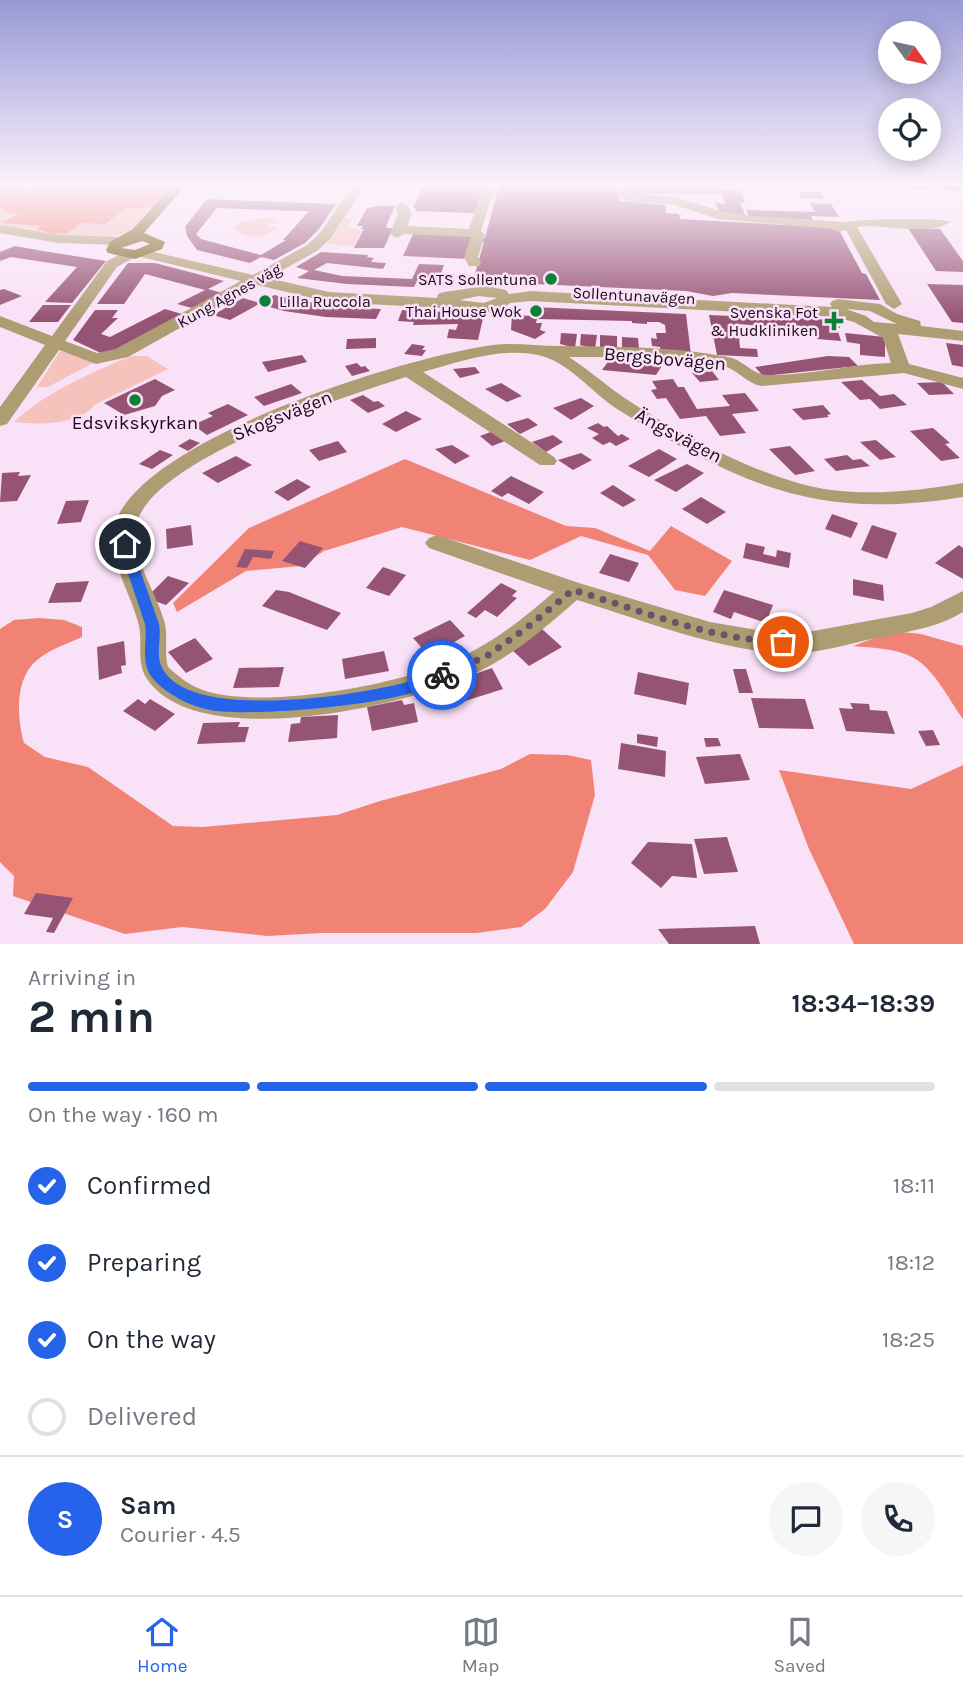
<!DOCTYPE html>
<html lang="en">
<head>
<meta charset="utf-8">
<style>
  body { margin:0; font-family:Karla,sans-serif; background:#f6f6f7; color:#1f2937; height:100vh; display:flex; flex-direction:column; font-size:26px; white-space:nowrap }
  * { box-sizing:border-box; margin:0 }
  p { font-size:23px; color:#747a83 }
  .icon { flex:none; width:38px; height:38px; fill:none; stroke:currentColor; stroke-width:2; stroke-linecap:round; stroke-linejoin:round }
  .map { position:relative; height:944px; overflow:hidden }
  .panel { display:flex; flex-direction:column; background:#fff; flex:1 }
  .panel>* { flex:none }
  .needle { width:46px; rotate:123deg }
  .controls { position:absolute; left:878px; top:21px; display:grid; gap:14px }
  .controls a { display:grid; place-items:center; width:63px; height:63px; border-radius:50%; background:#fff; box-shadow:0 4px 18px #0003; font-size:35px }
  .pin { position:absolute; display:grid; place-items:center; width:60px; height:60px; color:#fff; margin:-30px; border:4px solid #fff; border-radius:50%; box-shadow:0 2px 7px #0007 }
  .courier { position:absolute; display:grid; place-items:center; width:70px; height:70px; margin:-35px; border:5px solid #2563eb; border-radius:50%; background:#fff; color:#222; box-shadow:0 2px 9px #0007 }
  .summary em { font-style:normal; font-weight:700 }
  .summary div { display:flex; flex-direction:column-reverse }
  .summary { display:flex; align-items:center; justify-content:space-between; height:119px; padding:0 28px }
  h1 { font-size:46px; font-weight:700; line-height:52px }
  .bar { display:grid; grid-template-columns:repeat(4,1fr); gap:10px 7px; align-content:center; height:84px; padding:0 28px }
  .bar i { height:9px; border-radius:5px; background:#e0e1e3 }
  .bar .active { background:#2563eb }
  .bar p { grid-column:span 4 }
  .line { display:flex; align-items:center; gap:18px; padding:0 28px; border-top:2px solid #e0e1e3 }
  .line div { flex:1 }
  .round { display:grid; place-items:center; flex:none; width:74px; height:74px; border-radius:37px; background:#f6f6f7 }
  ol { padding:0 28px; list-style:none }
  li { display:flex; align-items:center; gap:21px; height:77px }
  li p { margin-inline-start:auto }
  li .icon { padding:7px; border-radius:50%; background:#2563eb; color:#fff; stroke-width:4 }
  li:last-child { color:#747a83 }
  li i { width:38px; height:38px; border:4px solid #e0e1e3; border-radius:50% }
  .dock { display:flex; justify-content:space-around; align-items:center; height:98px; border-top:2px solid #e0e1e3; background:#fff; font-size:19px; color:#747a83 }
  .dock a { display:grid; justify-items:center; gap:4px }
  .dock .active { color:#2563eb }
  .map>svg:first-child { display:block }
  .green { fill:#f5c3bb }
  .forest { fill:#f18374 }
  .building { fill:#965475; fill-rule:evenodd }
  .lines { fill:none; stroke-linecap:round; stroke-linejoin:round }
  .minor { fill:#ae9d72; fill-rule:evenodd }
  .major { fill:#765d13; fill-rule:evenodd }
  .rail { stroke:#574256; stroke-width:3.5; stroke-dasharray:7 3.5; stroke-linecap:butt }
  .route { fill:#2563eb }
  .done { stroke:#695468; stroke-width:7; stroke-dasharray:0 12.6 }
  .poi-dot { fill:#0b8038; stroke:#f9e1f7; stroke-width:2.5 }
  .labels { text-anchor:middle; stroke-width:5; stroke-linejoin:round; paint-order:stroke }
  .far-poi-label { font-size:16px; fill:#1c081b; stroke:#f9e1f7; text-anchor:end }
  .far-street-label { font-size:16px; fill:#1c081b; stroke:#f9e1f7 }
  .street-label { font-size:19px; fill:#1c081b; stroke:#f9e1f7 }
  .poi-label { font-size:19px; fill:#1c081b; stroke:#f9e1f7 }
</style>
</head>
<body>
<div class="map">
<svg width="963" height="944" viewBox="0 0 963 944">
  <rect width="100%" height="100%" fill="#f9e1f7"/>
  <g class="green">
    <path d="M 0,186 L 173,186 C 161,201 149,218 133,229 C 101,248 35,233 0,226 Z"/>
    <path d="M 261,218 L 275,220 L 278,223 L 268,223 L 267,226 L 277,228 C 264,240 246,240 233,227 L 240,222 Z"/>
    <path d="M 345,218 L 352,218 L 348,227 L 363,231 L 354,246 L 327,244 Z"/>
    <path d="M 60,351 L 95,362 L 48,387 L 37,387 Z"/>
    <path d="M 132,356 L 147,356 L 168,369 L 94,405 C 81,425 36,425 14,422 C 46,392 92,372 132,356 Z"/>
  </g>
  <g class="forest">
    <path d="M 7,186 L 23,186 L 26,190 L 37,186 L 173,186 L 157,207 L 125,209 L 105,224 L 82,223 L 67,233 L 55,234 L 37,230 L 41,226 L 0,223 L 19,214 L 4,212 L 0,206 L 0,189 Z"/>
    <path d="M 405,459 L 566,526 L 595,528 L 650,551 L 671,526 L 732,561 L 705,596 L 675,590 L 648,555 L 581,536 L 530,560 L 402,527 L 324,551 L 301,566 L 246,571 L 177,612 L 173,603 L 249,528 Z"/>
    <path d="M 39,618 L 64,620 L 82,627 L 82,637 C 67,644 50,649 37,660 C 14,679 17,718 24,743 L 45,757 L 88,767 L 173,826 L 203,827 L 337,815 L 380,801 L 501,769 L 530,754 L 567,755 L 591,760 L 595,795 L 573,872 L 545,909 L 521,927 L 476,933 L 322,933 L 267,936 L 182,927 L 125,934 L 13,896 L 14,876 L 0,862 L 0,629 L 14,620 Z"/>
    <path d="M 894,631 L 921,634 L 963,646 L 963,719 C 949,700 935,670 914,658 C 896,648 873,648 853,646 Z"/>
    <path d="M 963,765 L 963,944 L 854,944 L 809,849 L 779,770 L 911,789 Z"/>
  </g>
  <g class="building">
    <path d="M 423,186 L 480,186 L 483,187 L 475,213 L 415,211 L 416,208 L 413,208 Z"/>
    <path d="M 499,186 L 615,186 L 619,201 L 665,205 L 666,213 L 679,214 L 680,219 L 838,228 L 862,273 L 866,274 L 880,300 L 732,293 L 713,296 L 686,291 L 473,281 L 484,242 L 479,241 L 481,238 L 485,238 Z"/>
    <path d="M 654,186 L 741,190 L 745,203 L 738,203 L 741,204 L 745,215 L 720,213 L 715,202 L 725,204 L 722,193 L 624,194 L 623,188 L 654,189 Z"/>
    <path d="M 798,192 L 820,192 L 824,198 L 801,198 Z"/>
    <path d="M 207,199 L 228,200 L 336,204 L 319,229 L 305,243 L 274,260 L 261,257 L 250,263 L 197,250 L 187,236 L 185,227 ZM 217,208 L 297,211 L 309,211 L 283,240 L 286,240 L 261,255 L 201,239 L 196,234 Z"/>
    <path d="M 810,203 L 831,204 L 839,217 L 811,216 L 813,220 L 749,217 L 746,210 L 815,212 Z"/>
    <path d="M 377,206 L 395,206 L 386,226 L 387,228 L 393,228 L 384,248 L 354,248 L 364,229 L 361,229 L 363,226 L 357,226 L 367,208 Z"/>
    <path d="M 908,228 L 940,229 L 963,261 L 963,272 L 936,271 Z"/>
    <path d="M 414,232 L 476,234 L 469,259 L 403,256 Z"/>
    <path d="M 15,246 L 43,251 L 106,261 L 72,303 L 45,302 L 77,267 L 11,257 L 0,261 L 0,252 Z"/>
    <path d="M 321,252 L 368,255 L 367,257 L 374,258 L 371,262 L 386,263 L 383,269 L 327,263 L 314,270 L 342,276 L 412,279 L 419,264 L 444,265 L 438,282 L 417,281 L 414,287 L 347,284 L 297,278 L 309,271 L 296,267 Z"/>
    <path d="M 128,263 L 155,263 L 224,281 L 208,289 L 222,293 L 192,308 L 177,304 L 205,290 L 145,274 L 124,304 L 97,304 Z"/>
    <path d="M 927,284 L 963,285 L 963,323 L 952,322 Z"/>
    <path d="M 4,289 L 22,296 L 0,305 L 0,290 Z"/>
    <path d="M 274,295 L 334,307 L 381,309 L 376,319 L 326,317 L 284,311 L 259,304 L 230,320 L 213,315 L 243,298 L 260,303 Z"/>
    <path d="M 43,305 L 71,305 L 58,322 L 29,322 Z"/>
    <path d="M 534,307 L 686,314 L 691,355 L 661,353 L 660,347 L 652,346 L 651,338 L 657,339 L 656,333 L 666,333 L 665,325 L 659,322 L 647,322 L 647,324 L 632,323 L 632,321 L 537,319 L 536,323 L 542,323 L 540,330 L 546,332 L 535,339 L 511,330 L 512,315 L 533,316 Z"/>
    <path d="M 165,309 L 182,314 L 105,355 L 73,340 L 95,310 L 118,310 L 112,318 L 118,318 L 101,334 L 110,337 Z"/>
    <path d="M 402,310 L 426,311 L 484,314 L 478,340 L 447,338 L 449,329 L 456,330 L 458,324 L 413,325 L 414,322 L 398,321 Z"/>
    <path d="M 709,315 L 836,320 L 840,328 L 837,328 L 841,341 L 817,339 L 815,328 L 791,326 L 793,334 L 764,333 L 762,326 L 738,324 L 740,348 L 757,349 L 758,357 L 717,355 Z"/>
    <path d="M 561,333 L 577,334 L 575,348 L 560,344 Z"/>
    <path d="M 845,333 L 885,337 L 888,345 L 885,345 L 885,357 L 860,355 L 860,344 L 847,342 Z"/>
    <path d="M 581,334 L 597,335 L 595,349 L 580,345 Z"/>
    <path d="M 600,335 L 617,336 L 617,348 L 600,347 Z"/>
    <path d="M 622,337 L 638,338 L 639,349 L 622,348 Z"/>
    <path d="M 376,338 L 376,348 L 346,349 L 347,339 Z"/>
    <path d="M 946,343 L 963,345 L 963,367 L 952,365 Z"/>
    <path d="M 412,344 L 425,346 L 422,350 L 426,350 L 422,356 L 404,354 Z"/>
    <path d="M 302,355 L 307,362 L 268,372 L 262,362 Z"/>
    <path d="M 828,356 L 849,357 L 858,366 L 763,376 L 755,367 Z"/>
    <path d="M 610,359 L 650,361 L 663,364 L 656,375 L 602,370 Z"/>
    <path d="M 357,363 L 361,367 L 365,366 L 370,371 L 352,376 L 345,366 Z"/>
    <path d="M 475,367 L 480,373 L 460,378 L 453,369 Z"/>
    <path d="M 712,371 L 719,380 L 700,382 L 692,373 Z"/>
    <path d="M 155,379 L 175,390 L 162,396 L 155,406 L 124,415 L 104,403 Z"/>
    <path d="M 673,379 L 678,387 L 684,387 L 697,409 L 730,406 L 722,395 L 745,393 L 759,411 L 732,414 L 746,433 L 720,436 L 706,416 L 680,419 L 666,398 L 657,399 L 651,390 L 657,389 L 652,381 Z"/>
    <path d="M 862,380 L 880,396 L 894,394 L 907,405 L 880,409 L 870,399 L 860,400 L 841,382 Z"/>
    <path d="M 942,382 L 954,394 L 929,395 L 917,383 Z"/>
    <path d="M 501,383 L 522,396 L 507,402 L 485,389 Z"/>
    <path d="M 291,384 L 302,393 L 264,406 L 254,397 Z"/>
    <path d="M 363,395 L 374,402 L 378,401 L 385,406 L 368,413 L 350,400 Z"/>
    <path d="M 581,398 L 594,406 L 571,420 L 553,408 Z"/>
    <path d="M 228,404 L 248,415 L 207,435 L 193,425 L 213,416 L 208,413 Z"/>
    <path d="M 823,405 L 831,414 L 827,415 L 829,417 L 803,420 L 792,409 Z"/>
    <path d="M 406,411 L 422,419 L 396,432 L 382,424 Z"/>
    <path d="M 528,418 L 538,425 L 520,434 L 507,424 Z"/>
    <path d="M 598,423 L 604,427 L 607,426 L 618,436 L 622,434 L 630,439 L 616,446 L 610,442 L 603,445 L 592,438 L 599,434 L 587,428 Z"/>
    <path d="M 933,428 L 950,443 L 945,444 L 960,458 L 941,461 L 910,431 Z"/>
    <path d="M 493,431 L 505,441 L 492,446 L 480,436 Z"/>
    <path d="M 553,435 L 563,442 L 546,452 L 532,442 Z"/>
    <path d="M 190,439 L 200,443 L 188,451 L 178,446 Z"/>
    <path d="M 876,440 L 896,457 L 880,460 L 860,442 Z"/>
    <path d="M 338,441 L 347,452 L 319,461 L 309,450 Z"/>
    <path d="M 452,445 L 470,456 L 455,464 L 435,449 Z"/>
    <path d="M 790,446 L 815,471 L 795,475 L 769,449 Z"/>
    <path d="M 659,449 L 677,459 L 649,477 L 628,466 Z"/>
    <path d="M 160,450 L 173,455 L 152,469 L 139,464 Z"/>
    <path d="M 581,453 L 592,460 L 573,470 L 558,460 Z"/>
    <path d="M 847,455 L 853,460 L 861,459 L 870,466 L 836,471 L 824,459 Z"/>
    <path d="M 236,456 L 252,465 L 218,483 L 202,473 Z"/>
    <path d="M 687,464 L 704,473 L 676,492 L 654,480 Z"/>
    <path d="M 20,472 L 18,476 L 31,475 L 17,501 L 0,502 L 2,473 Z"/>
    <path d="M 511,476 L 544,492 L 529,504 L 508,493 L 502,497 L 491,491 Z"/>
    <path d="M 297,479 L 311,487 L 288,501 L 274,492 Z"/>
    <path d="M 613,485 L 636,500 L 623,507 L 600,493 Z"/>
    <path d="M 701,497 L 726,512 L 707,524 L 682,509 Z"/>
    <path d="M 89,500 L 81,522 L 57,524 L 66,501 Z"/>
    <path d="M 832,514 L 858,523 L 851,538 L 825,529 Z"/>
    <path d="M 191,525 L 193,545 L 167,549 L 166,529 Z"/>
    <path d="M 872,525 L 897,533 L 887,559 L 861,550 Z"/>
    <path d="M 300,541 L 323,548 L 305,568 L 282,561 Z"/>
    <path d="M 746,543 L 765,547 L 763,554 L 776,557 L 777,550 L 791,553 L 789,568 L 743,558 Z"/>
    <path d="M 959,545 L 963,548 L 963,579 L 935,563 Z"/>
    <path d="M 245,549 L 274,551 L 271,559 L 253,557 L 247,568 L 236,567 Z"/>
    <path d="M 610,554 L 639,563 L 629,582 L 599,573 Z"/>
    <path d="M 383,567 L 406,575 L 389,596 L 366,588 Z"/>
    <path d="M 168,576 L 189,583 L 166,605 L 146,598 Z"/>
    <path d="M 853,579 L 883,585 L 884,601 L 853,595 Z"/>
    <path d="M 89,581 L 81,602 L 48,603 L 56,583 Z"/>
    <path d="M 501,583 L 517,591 L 512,596 L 517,598 L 497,617 L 485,610 L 476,618 L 467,613 Z"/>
    <path d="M 276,590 L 289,592 L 341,613 L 327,630 L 262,606 Z"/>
    <path d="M 724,590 L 773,605 L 766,623 L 734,612 L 731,619 L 713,612 Z"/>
    <path d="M 450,620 L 465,636 L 429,656 L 413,638 Z"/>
    <path d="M 542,629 L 562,647 L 529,666 L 510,648 Z"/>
    <path d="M 195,638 L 213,659 L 186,673 L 168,652 Z"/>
    <path d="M 124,641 L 126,665 L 121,666 L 122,673 L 99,680 L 97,647 Z"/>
    <path d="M 384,651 L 389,671 L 345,679 L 342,659 Z"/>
    <path d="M 284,667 L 279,687 L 233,688 L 239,668 Z"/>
    <path d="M 492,668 L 503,689 L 462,702 L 454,687 L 462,684 L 460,679 Z"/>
    <path d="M 733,669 L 746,669 L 753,693 L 739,693 Z"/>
    <path d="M 638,672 L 689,683 L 686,705 L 634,694 Z"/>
    <path d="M 751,698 L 805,699 L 814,729 L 759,728 Z"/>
    <path d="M 138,699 L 145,704 L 150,699 L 175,714 L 155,731 L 123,711 Z"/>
    <path d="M 402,700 L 404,705 L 414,703 L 418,722 L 372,731 L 367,707 Z"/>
    <path d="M 850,703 L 869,704 L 870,710 L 887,711 L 895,734 L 846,731 L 839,708 L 853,709 Z"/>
    <path d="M 338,715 L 337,738 L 288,742 L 291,724 L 300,723 L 301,717 Z"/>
    <path d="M 240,722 L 238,727 L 249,727 L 245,742 L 197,744 L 203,723 Z"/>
    <path d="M 933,730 L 940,745 L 926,746 L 918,731 Z"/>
    <path d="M 637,734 L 658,737 L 657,747 L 637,743 Z"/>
    <path d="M 704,738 L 718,738 L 721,746 L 706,747 Z"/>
    <path d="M 621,743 L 666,751 L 665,777 L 618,769 Z"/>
    <path d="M 740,754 L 750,780 L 705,784 L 696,757 Z"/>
    <path d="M 727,837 L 738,872 L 704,874 L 694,839 Z"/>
    <path d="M 648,842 L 692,844 L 697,878 L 672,876 L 661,888 L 631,863 Z"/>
    <path d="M 36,893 L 73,898 L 54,933 L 46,932 L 53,918 L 24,914 Z"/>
    <path d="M 755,926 L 760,944 L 669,944 L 658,929 Z"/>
  </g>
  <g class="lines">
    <g class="minor">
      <path d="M 353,186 L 365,186 L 330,239 L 317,251 L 268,278 L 329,292 L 437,298 L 438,294 L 444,292 L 486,286 L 506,290 L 509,294 L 531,291 L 832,307 L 830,304 L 832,301 L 838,299 L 880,304 L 897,314 L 920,321 L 921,326 L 963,331 L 963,341 L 898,334 L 909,364 L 963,378 L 963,389 L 904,373 L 761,386 C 746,383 737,369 723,366 C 673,356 620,357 569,357 C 586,368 600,380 616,392 C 671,430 759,478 824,489 C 870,496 918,491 963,483 L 963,497 C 814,521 742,485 617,409 C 592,393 568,361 538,355 C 500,347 459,362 423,372 L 554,457 L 557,461 L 554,465 L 540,465 L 406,377 C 349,395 145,461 136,527 C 132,562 157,592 165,624 C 168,638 164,653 168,667 C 179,677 189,685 203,690 C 263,711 406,684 463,656 C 497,640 526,616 554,592 L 429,548 L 425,543 L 429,538 L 437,535 L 582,584 L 710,622 L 763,631 L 802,633 L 912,613 L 931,607 L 963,591 L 963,612 C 937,628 906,632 876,638 C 852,643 826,651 802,653 C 734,657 643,620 577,600 C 546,627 514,655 476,673 C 409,706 197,754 147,679 C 135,660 144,642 138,622 C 130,590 101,549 118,516 C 158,434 405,357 493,345 C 515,342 536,346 559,346 C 615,347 672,346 728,357 C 742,359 753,375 767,375 C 808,376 850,364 891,363 L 883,338 L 854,322 L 836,317 L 531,301 L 510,303 L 504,308 L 484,313 L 444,308 L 329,302 L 257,285 L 128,357 L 96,364 L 59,350 L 7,424 L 0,426 L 0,407 L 45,345 L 0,327 L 0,316 L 52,336 L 107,261 L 127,251 L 141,249 L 253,275 L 307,245 L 320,233 ZM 137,256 L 241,281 L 116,349 L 97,353 L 65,341 L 117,267 ZM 479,296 L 497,298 L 484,303 L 459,300 ZM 846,309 L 870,311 L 897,324 L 874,322 L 866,316 Z"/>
      <path d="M 483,186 L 495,186 L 481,231 L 485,235 L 478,257 L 481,263 L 479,266 L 469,266 L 464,257 L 471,237 L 404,234 L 397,238 L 390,234 L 398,214 L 395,207 L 401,203 L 406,204 L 412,214 L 407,226 L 469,229 Z"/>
      <path d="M 621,190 L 635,194 L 671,196 L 721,211 L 753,216 L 846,222 C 858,219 944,217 950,222 C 930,237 882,223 857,227 L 902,304 L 894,309 L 886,304 L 846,230 L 838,232 L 832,229 L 718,219 L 671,204 L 634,202 L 617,197 L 617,191 Z"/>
      <path d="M 0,225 L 58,235 L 121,237 L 128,241 L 121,245 L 58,243 L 0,233 Z"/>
    </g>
    <path class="major" d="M 172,186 L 185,186 L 144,233 L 165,242 L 162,249 L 135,259 L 108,253 L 106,250 L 110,242 L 133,229 ZM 142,241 L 150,244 L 135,250 L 121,248 Z"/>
    <path class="rail" d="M 880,186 L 963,189"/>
  </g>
  <linearGradient id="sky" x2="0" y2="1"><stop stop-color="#9799d6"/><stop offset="0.58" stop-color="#fcf2fb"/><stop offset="1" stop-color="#fcf2fb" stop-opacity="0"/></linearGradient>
  <rect width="963" height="318" fill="url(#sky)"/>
  <path class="route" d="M 125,540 L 131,544 L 159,624 C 162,640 154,656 164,671 C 196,723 372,694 422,678 C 429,676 435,672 442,670 L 449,675 C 430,704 246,718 210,710 C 190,706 168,695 154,680 C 139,663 148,643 145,624 L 118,544 Z"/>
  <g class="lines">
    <path class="done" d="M 442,675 L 487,656 L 529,626 L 573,590 C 640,610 711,640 783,642"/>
  </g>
  <g class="poi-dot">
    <circle cx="551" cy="279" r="7"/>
    <circle cx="265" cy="301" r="7"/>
    <circle cx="536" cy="311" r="7"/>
    <path d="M830.5 310.5h7v7h7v7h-7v7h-7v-7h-7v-7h7z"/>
    <circle cx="135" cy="400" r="7"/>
  </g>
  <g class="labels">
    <g class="far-poi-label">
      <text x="537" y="285">SATS Sollentuna</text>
      <text x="279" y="307" text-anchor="start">Lilla Ruccola</text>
      <text x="522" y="317">Thai House Wok</text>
      <text x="818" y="318">Svenska Fot<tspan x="818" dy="18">&amp; Hudkliniken</tspan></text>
    </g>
    <g class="far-street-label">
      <text transform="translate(229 295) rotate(-29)" y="6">Kung Agnes väg</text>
      <text transform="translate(634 295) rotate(3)" y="6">Sollentunavägen</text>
    </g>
    <g class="street-label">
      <text transform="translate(665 358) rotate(5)" y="7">Bergsbovägen</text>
      <text transform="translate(282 415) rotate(-22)" y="7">Skogsvägen</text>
      <text transform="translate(679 435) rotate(28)" y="7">Ängsvägen</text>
    </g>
    <g class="poi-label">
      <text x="135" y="429">Edsvikskyrkan</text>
    </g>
  </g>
</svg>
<div class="controls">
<a><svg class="needle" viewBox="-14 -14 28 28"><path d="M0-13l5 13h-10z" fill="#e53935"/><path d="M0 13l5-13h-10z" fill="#747a83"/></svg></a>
<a><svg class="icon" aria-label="locate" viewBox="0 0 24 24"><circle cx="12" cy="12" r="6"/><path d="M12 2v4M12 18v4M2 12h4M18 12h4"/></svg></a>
</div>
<div class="pin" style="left:783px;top:642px;background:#ea580c"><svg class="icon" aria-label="bag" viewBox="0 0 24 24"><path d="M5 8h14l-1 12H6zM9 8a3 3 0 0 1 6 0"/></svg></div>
<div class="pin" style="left:125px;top:544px;background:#1f2937"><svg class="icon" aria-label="home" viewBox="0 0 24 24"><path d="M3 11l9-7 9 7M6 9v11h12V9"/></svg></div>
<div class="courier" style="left:442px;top:675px"><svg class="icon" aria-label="bike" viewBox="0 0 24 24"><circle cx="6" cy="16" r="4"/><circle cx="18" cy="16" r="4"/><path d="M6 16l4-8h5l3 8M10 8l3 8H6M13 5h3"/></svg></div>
</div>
<section class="panel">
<div class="summary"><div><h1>2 min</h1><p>Arriving in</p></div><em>18:34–18:39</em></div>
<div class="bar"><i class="active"></i><i class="active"></i><i class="active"></i><i></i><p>On the way · 160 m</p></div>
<ol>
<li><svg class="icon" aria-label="check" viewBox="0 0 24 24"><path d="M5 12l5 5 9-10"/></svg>Confirmed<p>18:11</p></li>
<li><svg class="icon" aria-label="check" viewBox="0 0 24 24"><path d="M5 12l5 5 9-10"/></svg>Preparing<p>18:12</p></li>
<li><svg class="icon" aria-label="check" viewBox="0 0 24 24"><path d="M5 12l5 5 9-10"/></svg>On the way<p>18:25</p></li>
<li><i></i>Delivered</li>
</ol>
<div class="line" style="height:126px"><b class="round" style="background:#2563eb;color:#fff">S</b><div><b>Sam</b><p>Courier · 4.5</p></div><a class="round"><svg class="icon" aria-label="chat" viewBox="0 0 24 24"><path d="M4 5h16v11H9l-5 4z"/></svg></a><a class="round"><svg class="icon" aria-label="phone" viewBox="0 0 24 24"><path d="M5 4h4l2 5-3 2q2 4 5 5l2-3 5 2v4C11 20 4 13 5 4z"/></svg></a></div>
</section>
<nav class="dock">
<a class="active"><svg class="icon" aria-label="home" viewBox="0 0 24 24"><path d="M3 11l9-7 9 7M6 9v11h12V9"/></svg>Home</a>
<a><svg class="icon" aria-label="map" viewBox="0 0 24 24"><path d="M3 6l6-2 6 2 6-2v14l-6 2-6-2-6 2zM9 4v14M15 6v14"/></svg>Map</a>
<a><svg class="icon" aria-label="saved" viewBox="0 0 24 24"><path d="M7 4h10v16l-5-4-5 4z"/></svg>Saved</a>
</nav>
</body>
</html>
